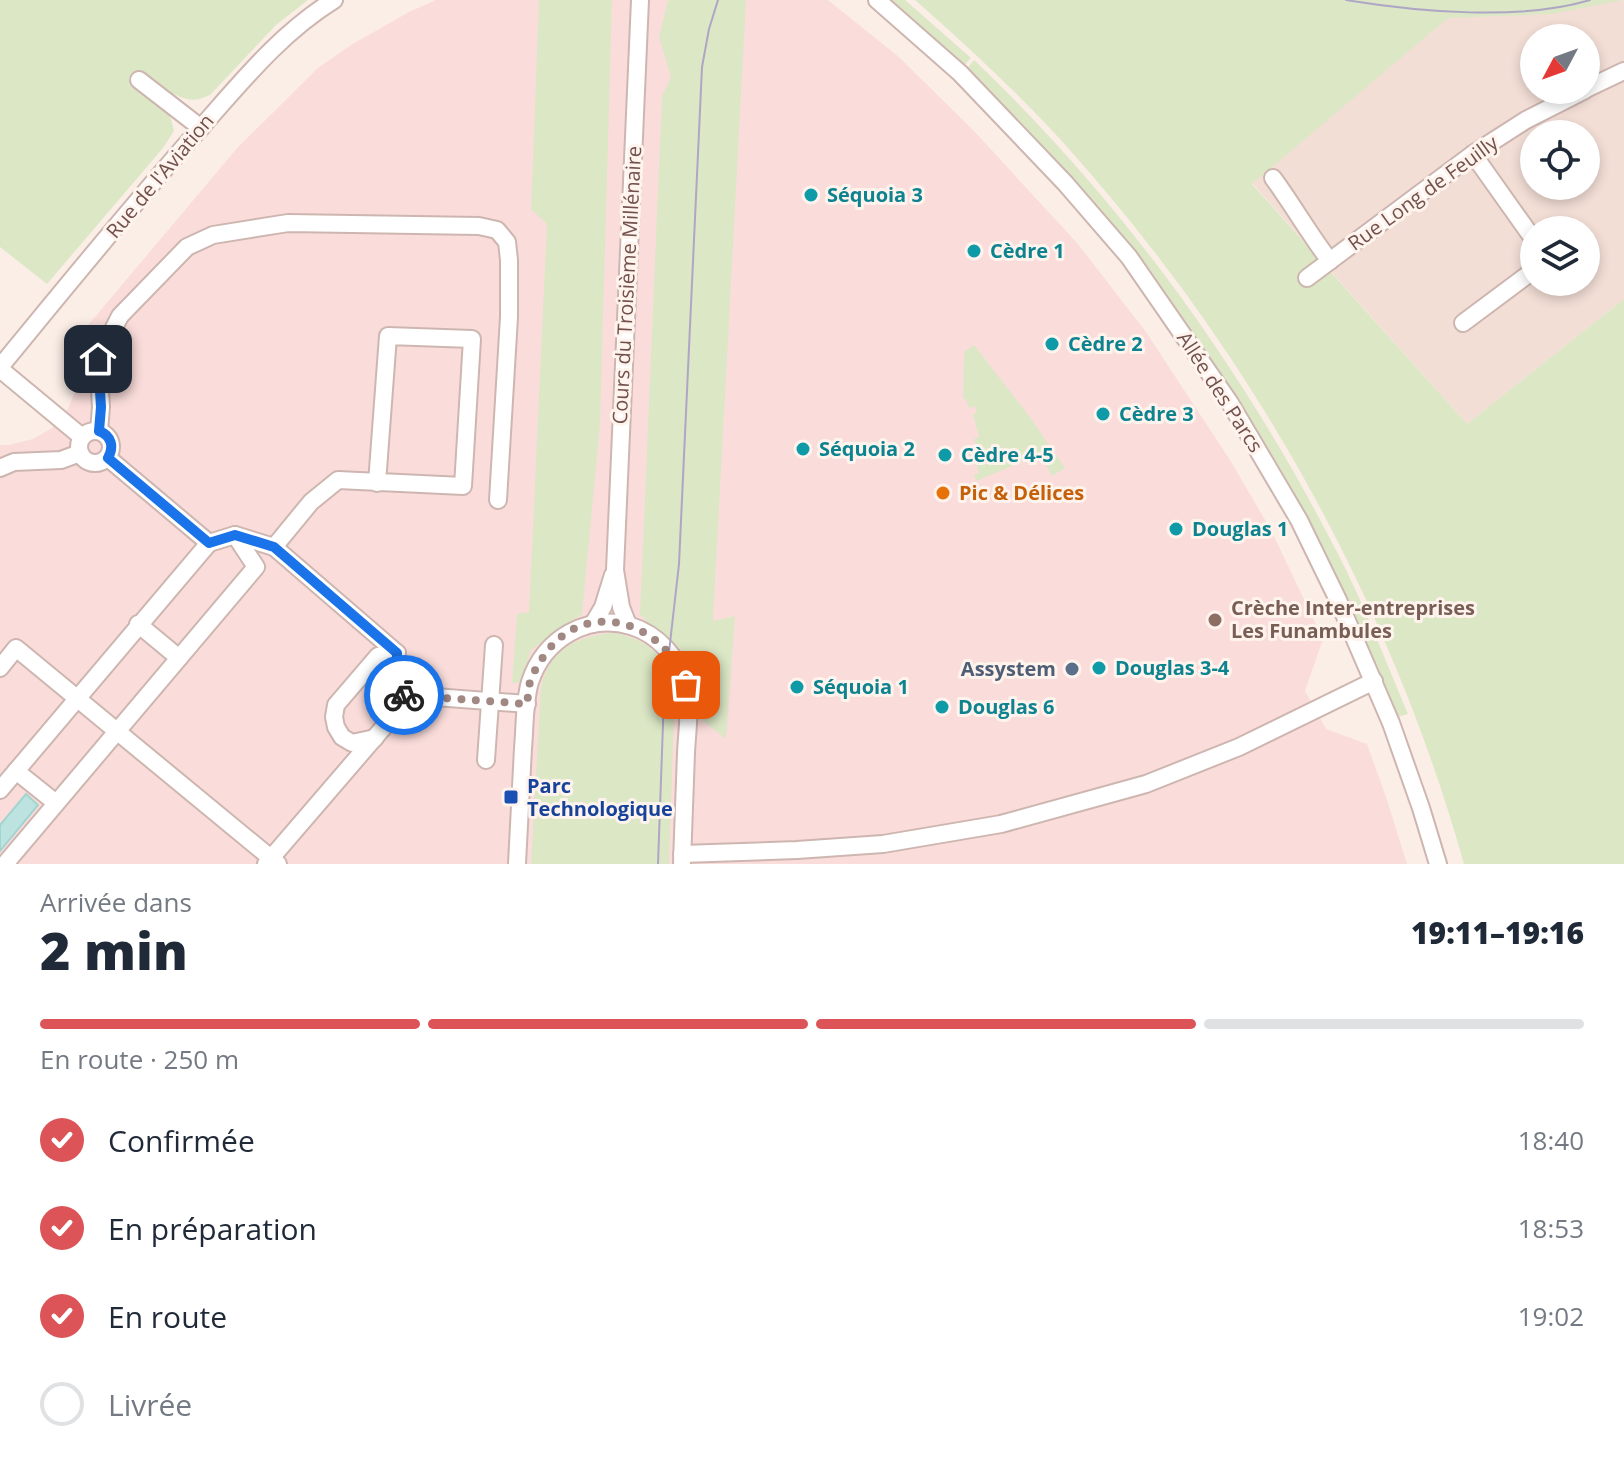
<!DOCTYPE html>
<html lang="fr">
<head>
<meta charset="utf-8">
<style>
  body { margin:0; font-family:"Open Sans",sans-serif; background:#f6f6f7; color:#1f2937; height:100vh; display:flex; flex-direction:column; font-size:30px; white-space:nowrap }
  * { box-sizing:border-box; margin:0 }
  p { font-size:26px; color:#747a83 }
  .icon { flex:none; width:44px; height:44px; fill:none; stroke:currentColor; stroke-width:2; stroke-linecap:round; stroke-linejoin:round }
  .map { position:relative; height:864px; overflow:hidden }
  .sheet { display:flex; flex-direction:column; background:#fff; flex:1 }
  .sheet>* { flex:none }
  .needle { width:52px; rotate:229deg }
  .tools { position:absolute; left:1520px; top:24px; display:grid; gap:16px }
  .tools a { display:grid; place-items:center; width:80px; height:80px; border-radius:50%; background:#fff; box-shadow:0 4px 12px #0003; font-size:40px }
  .pin { position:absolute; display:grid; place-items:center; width:68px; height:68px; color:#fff; margin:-34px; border-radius:16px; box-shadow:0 4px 12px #0006 }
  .courier { position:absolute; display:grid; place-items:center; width:80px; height:80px; margin:-40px; border:6px solid #1a73e8; border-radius:50%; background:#fff; color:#222; box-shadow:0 2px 10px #0007 }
  .summary em { font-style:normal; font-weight:800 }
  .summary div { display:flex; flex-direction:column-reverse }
  .summary { display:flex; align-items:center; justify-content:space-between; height:136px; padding:0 40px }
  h1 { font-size:52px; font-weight:800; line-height:60px }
  .bar { display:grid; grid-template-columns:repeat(4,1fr); gap:12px 8px; align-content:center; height:96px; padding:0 40px }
  .bar i { height:10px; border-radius:6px; background:#e0e1e3 }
  .bar .on { background:#dc5458 }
  .bar p { grid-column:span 4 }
  ol { padding:0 40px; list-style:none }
  li { display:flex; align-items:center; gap:24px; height:88px }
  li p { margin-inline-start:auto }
  li .icon { padding:8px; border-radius:50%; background:#dc5458; color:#fff; stroke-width:4 }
  li:last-child { color:#747a83 }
  li i { width:44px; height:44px; border:4px solid #e0e1e3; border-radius:50% }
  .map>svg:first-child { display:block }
  .residential { fill:#f2ded5; fill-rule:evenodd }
  .commercial { fill:#fadddb }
  .green { fill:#dce7c6 }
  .water { fill:#bce3df; stroke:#a3d4d0; stroke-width:2 }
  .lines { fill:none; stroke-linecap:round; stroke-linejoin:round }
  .minor-casing { stroke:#ceb6b0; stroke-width:20 }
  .minor { stroke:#fff; stroke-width:16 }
  .tram { stroke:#aea6c4; stroke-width:2 }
  .done { stroke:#a28883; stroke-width:8; stroke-dasharray:0 14.4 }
  .route { stroke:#1a73e8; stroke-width:10 }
  .culture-dot { fill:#0f9aa8; stroke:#fef3ed; stroke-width:3 }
  .food-dot { fill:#e8710a; stroke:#fef3ed; stroke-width:3 }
  .education-dot { fill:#8d6e63; stroke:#fef3ed; stroke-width:3 }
  .service-dot { fill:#5c6f8a; stroke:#fef3ed; stroke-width:3 }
  .transit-dot { fill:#1a4fb4; stroke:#fef3ed; stroke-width:3 }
  .labels { text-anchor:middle; stroke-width:6; stroke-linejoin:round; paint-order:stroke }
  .street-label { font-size:20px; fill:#72514d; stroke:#fef3ed }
  .culture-label { font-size:20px; font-weight:bold; fill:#0d838f; stroke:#fef3ed; text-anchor:start }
  .food-label { font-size:20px; font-weight:bold; fill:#c56008; stroke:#fef3ed; text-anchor:start }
  .education-label { font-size:20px; font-weight:bold; fill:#785e54; stroke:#fef3ed; text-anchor:start }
  .service-label { font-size:20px; font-weight:bold; fill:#4e5e75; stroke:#fef3ed; text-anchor:end }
  .transit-label { font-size:20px; font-weight:bold; fill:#164399; stroke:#fef3ed; text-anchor:start }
</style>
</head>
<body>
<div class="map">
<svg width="1624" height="864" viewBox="0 0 1624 864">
  <rect width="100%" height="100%" fill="#fbeee7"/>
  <path class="residential" d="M 1624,0 L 1624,299 L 1467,424 L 1252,183 L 1446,18 ZM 1534,38 L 1586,38 L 1586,90 L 1534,90 ZM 1534,134 L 1586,134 L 1586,186 L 1534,186 ZM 1534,230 L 1586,230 L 1586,282 L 1534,282 Z"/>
  <path class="commercial" d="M 436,0 L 828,0 L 899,57 L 974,131 L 1078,244 L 1146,332 L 1230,460 L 1271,530 L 1323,639 L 1305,691 L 1326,729 L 1367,744 L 1386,797 L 1407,864 L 0,864 L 0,445 L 9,445 L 33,439 L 52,428 L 68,409 L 77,386 L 78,360 L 73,343 L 238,147 L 318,68 L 351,45 L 409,12 Z"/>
  <g class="green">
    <path d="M 0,0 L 308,0 L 276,25 L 210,95 C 196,102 188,101 174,94 L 164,107 L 171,119 L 174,131 L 163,148 L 47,284 L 0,247 Z"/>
    <path d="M 539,0 L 612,0 L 600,425 L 582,614 L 531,650 L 520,682 L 512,683 L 517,614 L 529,612 L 547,224 L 531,209 Z"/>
    <path d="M 668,0 L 746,0 L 713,621 L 735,616 L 726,739 L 698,717 L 681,650 L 640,615 L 662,96 L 671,77 L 659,37 Z"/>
    <path d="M 888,0 L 905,0 L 971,58 L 963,67 Z"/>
    <path d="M 915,0 L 1624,0 L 1551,14 L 1448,18 L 1252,184 L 1467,424 L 1624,299 L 1624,864 L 1464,864 C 1388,594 1247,345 1059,138 C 1014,89 965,44 915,0 Z"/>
    <path d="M 974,60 C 1123,202 1243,369 1337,552 C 1364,604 1385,660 1408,714 L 1397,717 L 1341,590 L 1296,500 L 1264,442 L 1194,336 L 1126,244 L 966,70 Z"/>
    <path d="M 974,345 L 1029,416 L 1065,468 L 1052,476 L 1041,454 L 976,481 L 974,475 L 979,473 L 975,458 L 979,457 L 974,439 L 979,437 L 973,414 L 977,412 L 975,406 L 969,408 L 966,399 L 963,399 L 964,352 Z"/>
    <path d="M 614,633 C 644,638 667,656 675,686 L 669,864 L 531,864 L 541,686 C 550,649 579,635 614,633 Z"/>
  </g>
  <path class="water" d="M 26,794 L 38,805 L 0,851 L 0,825 Z"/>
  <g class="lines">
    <defs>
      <g id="minor">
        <path d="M 877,0 L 960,73 L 1065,183 L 1129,257 L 1230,403 L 1299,520 L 1338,600 L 1391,723 L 1421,808 L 1438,864"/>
        <path d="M 139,80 L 201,128"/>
        <path d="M 1586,89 L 1624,71"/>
        <path d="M 1473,154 L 1534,240"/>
        <path d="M 1273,178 C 1293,205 1309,234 1330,261"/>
        <path d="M 1307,278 L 1473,154 L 1526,120 L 1585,90"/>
        <path d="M 1463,323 L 1534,270"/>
        <path d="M 0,367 C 65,288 129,209 197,132 C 240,84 279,34 334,0"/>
        <path d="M 0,369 L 82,437"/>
        <circle cx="95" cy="447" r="16"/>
        <path d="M 99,431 L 101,407 L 98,359 L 120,316 L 187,247 L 213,235 L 288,223 L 479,226 L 497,230 L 507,242 L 509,260 L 509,317 L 498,500"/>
        <path d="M 108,458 L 209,543 L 235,535 L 274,547 L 397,653 L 395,714 L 266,864"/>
        <path d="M 0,468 L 14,462 L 61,460 L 80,453"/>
        <path d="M 274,547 L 311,502 L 338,480 L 463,486 L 472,339 L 388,336 L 377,483"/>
        <path d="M 138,624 L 179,658"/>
        <path d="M 593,624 L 603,607 L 613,575"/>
        <path d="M 628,625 L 621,607 L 615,570 L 640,0"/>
        <path d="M 0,668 L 16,648 L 278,864"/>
        <path d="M 396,694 L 527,704"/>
        <path d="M 375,738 L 352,743 L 342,737 L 336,727 L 334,717 L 336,705 L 378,656 L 397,653"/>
        <path d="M 486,760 L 494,645"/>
        <path d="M 16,771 L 56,803"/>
        <path d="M 0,790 L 209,543"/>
        <path d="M 682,854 L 797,850 L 883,844 L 1001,824 L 1146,784 L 1239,747 L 1374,681"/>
        <path d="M 5,864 L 256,567 L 235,535"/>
        <path d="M 517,864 C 519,825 521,787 523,748 C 525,727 524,702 530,682 C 544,639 587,613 631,626 C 657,634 680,658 686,686 C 691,708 687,731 686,753 C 685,789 683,826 682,862"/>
      </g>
    </defs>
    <use href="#minor" class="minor-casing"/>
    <use href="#minor" class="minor"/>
    <g class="tram">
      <path d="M 1346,0 C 1419,12 1520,21 1590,0"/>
      <path d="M 658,864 L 664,696 L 679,564 L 702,67 L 709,29 L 718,0"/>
    </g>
  </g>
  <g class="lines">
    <path class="done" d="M 404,695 L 527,704 C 528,698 528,691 529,686 C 532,673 539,663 546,653 C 587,596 667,623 686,685"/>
    <path class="route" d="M 98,359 L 101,407 L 99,431 C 112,436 114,447 108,458 L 209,543 L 235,535 L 274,547 L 397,653 L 396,694 L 404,695"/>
  </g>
  <g class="culture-dot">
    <circle cx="811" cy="195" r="8"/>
    <circle cx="974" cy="251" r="8"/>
    <circle cx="1052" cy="344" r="8"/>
    <circle cx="1103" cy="414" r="8"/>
    <circle cx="803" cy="449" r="8"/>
    <circle cx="945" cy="455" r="8"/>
    <circle cx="1176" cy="529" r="8"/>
    <circle cx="1099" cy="668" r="8"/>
    <circle cx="797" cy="687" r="8"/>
    <circle cx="942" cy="707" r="8"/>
  </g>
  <circle class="food-dot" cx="943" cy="493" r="8"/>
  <circle class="education-dot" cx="1215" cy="620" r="8"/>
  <circle class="service-dot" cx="1072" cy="669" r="8"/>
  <rect class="transit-dot" x="503" y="789" width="16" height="16" rx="4"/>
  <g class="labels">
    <g class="street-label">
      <text transform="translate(160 176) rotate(-50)" y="7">Rue de l'Aviation</text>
      <text transform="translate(1423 193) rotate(-36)" y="7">Rue Long de Feuilly</text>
      <text transform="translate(627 285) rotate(-87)" y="7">Cours du Troisième Millénaire</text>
      <text transform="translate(1220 392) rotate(57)" y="7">Allée des Parcs</text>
    </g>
    <g class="culture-label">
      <text x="827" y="202">Séquoia 3</text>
      <text x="990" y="258">Cèdre 1</text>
      <text x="1068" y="351">Cèdre 2</text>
      <text x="1119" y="421">Cèdre 3</text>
      <text x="819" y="456">Séquoia 2</text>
      <text x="961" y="462">Cèdre 4-5</text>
      <text x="1192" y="536">Douglas 1</text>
      <text x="1115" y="675">Douglas 3-4</text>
      <text x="813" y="694">Séquoia 1</text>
      <text x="958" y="714">Douglas 6</text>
    </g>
    <g class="food-label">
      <text x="959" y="500">Pic &amp; Délices</text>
    </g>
    <g class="education-label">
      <text x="1231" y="615">Crèche Inter-entreprises<tspan x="1231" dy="23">Les Funambules</tspan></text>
    </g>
    <g class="service-label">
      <text x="1056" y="676">Assystem</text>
    </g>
    <g class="transit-label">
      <text x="527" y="793">Parc<tspan x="527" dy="23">Technologique</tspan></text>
    </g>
  </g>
</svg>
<div class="tools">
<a><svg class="needle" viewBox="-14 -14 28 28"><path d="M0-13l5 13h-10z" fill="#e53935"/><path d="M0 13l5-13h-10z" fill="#747a83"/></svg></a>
<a><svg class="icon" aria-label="locate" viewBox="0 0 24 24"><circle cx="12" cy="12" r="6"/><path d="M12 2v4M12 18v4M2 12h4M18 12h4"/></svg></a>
<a><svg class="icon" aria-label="layers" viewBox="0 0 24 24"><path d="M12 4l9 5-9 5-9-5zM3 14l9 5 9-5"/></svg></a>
</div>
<div class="pin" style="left:686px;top:685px;background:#ea580c"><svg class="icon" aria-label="bag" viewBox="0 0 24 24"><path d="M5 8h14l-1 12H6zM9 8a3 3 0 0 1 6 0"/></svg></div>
<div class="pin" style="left:98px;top:359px;background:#1f2937"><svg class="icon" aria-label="home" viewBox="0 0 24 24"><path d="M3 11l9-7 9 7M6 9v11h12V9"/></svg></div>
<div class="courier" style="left:404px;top:695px"><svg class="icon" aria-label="bike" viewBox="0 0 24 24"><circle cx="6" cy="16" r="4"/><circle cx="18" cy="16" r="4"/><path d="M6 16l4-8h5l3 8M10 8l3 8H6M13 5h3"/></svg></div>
</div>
<section class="sheet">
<div class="summary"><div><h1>2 min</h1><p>Arrivée dans</p></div><em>19:11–19:16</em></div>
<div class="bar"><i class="on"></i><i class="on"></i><i class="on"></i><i></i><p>En route · 250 m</p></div>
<ol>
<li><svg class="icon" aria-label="check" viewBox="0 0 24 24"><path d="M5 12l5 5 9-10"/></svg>Confirmée<p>18:40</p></li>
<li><svg class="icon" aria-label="check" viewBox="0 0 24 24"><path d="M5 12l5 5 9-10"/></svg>En préparation<p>18:53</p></li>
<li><svg class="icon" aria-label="check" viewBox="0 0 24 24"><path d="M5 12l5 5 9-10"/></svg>En route<p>19:02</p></li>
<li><i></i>Livrée</li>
</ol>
</section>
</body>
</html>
